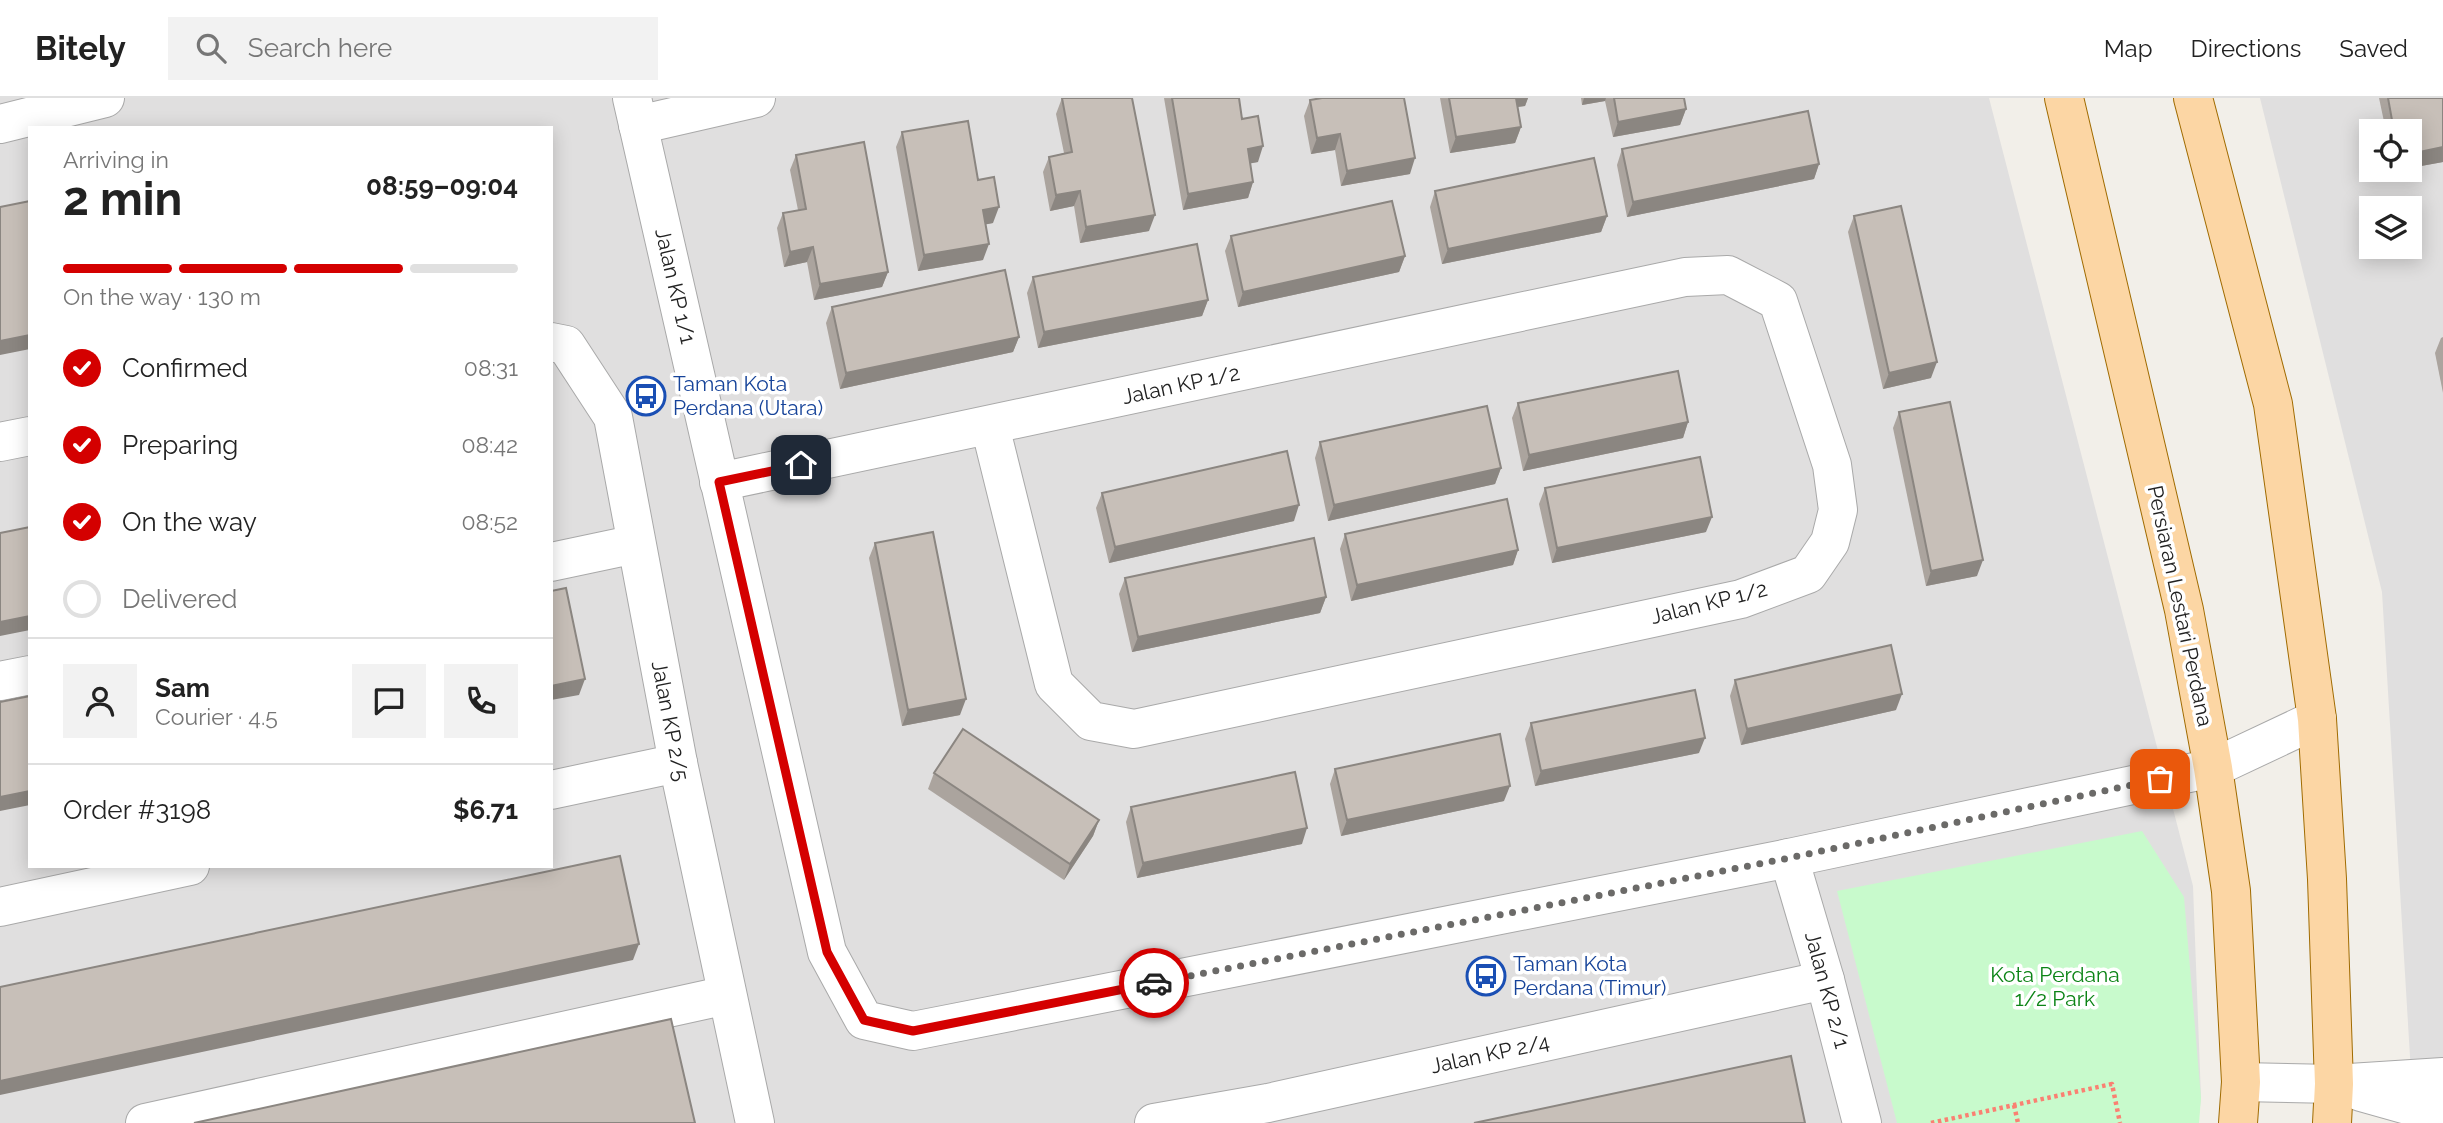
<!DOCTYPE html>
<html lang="en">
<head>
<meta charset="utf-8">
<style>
  body { margin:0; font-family:Raleway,sans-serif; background:#f2f2f2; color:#222; height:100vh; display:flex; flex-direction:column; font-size:26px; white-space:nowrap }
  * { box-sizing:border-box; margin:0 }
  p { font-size:23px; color:#767676 }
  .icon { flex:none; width:38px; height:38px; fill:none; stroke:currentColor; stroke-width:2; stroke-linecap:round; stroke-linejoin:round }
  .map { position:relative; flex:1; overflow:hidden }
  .panel { position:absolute; left:28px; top:28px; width:525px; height:742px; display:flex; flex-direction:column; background:#fff; border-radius:0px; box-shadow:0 4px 18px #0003 }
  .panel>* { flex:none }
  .tools { position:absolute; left:2359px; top:21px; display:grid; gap:14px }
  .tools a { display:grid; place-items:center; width:63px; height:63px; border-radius:0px; background:#fff; box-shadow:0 4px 18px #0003; font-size:35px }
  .pin { position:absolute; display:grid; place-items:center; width:60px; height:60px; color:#fff; margin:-30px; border-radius:14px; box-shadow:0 4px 10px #0006 }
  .courier { position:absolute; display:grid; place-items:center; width:70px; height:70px; margin:-35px; border:5px solid #d40000; border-radius:50%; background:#fff; color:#222; box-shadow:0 2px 9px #0007 }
  .head em { font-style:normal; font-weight:700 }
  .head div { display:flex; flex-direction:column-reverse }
  .head { display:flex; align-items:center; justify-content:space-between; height:119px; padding:0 35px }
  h1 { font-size:46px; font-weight:700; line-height:52px }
  .bar { display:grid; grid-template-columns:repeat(4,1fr); gap:10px 7px; align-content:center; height:84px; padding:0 35px }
  .bar i { height:9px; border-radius:5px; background:#e0e0e0 }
  .bar .current { background:#d40000 }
  .bar p { grid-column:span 4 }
  .line { display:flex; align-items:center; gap:18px; padding:0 35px; border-top:2px solid #e0e0e0 }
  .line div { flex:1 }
  .round { display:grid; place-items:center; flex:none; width:74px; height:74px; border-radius:0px; background:#f2f2f2 }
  ol { padding:0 35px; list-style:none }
  li { display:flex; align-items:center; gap:21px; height:77px }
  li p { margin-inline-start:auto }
  li .icon { padding:7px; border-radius:50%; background:#d40000; color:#fff; stroke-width:4 }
  li:last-child { color:#767676 }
  li i { width:38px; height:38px; border:4px solid #e0e0e0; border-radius:50% }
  header { display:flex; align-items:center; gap:42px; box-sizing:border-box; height:98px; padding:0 35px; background:#fff; border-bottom:2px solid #e0e0e0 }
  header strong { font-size:33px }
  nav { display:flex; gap:38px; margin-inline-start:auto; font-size:24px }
  .search { width:490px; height:63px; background:#f2f2f2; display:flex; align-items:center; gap:18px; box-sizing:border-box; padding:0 24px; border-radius:0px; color:#767676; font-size:26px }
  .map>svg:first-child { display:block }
  .residential { fill:#e0dfdf; fill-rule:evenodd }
  .park { fill:#c8facc }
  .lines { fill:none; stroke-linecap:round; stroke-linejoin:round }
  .minor-casing { stroke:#a9a9a9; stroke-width:40 }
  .major-casing { stroke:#a06b00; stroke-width:40 }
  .path { stroke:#fa8072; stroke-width:4.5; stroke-dasharray:3.5 3.5; stroke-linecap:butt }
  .minor { stroke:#fff; stroke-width:38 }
  .major { stroke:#fcd6a4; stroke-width:38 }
  .wall { fill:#aba49e }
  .shaded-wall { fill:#8b8681 }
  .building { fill:#c7bfb8; stroke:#8b8681; stroke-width:2 }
  .done { stroke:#6b6a68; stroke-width:7; stroke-dasharray:0 12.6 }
  .route { stroke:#d40000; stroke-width:9 }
  .labels { text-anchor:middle; stroke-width:7; stroke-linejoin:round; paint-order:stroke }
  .street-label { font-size:21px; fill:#222; stroke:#fff }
  .transit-label { font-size:21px; fill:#164399; stroke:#fff; text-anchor:start }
  .park-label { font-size:21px; fill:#0c8416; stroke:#fff }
</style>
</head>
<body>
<header>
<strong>Bitely</strong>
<div class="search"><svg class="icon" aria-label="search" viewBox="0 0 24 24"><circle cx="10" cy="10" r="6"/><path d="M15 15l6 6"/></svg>Search here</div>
<nav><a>Map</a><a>Directions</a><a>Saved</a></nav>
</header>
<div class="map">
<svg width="2443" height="1025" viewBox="0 0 2443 1025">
  <rect width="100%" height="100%" fill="#f2efe9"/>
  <g class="residential">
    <path d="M 0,0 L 1989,0 L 2193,788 L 2201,1000 L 2198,1025 L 0,1025 ZM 30,30 L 551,30 L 551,768 L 30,768 Z"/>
    <path d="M 2260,0 L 2443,0 L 2443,1025 L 2414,1025 L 2382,494 ZM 2371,33 L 2410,33 L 2410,72 L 2371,72 ZM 2371,110 L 2410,110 L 2410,149 L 2371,149 Z"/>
  </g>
  <path class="park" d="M 2142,733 L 2184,799 L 2201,1000 L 2199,1025 L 1897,1025 L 1837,793 Z"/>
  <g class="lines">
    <defs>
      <g id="minor">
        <path d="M 632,0 L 827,854 L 864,922 L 913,933 L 1789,760 L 2213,670 L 2317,621"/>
        <path d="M 0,26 L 105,0"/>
        <path d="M 638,27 L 756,0"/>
        <path d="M 551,244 L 566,247 L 613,319 L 678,665 L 755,1025"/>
        <path d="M 0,344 L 30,338"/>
        <path d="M 719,384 L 1685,179 L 1728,177 L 1778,203 L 1832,367 L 1838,412 L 1830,444 L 1808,476 L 1741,501 L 1134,631 L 1091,623 L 1054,586 L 990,328"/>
        <path d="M 551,464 L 636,446"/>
        <path d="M 0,583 L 30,577"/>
        <path d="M 551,692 L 678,665"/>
        <path d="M 1789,760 L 1825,882 L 1862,1025"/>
        <path d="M 0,809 L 190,768"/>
        <path d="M 2241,984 L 2334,986 L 2443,979"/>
        <path d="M 2361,994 L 2443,1017"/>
        <path d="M 145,1025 L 727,897"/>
        <path d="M 1154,1025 L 1268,1005 L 1825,882"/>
      </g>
      <g id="major">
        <path d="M 2064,0 L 2184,512 L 2213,670 L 2231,793 L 2241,984 L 2238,1025"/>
        <path d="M 2193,0 L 2273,306 L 2317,621 L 2327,781 L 2334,986 L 2332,1025"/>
      </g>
    </defs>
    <use href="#minor" class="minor-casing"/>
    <use href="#major" class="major-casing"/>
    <g class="path">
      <path d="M 2014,1007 L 2018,1025"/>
      <path d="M 1931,1025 L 2112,986 L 2120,1025"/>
    </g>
    <use href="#minor" class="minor"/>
    <use href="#major" class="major"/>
  </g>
  <g class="wall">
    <path d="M 1062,0 L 1149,133 L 1080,145 L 1074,108 L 1050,113 L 1043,74 L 1049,59 L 1064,55 L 1056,16 Z"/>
    <path d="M 1164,0 L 1239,0 L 1242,21 L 1258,64 L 1250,65 L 1253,84 L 1248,100 L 1183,112 Z"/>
    <path d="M 1440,0 L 1528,0 L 1525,8 L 1517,9 L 1521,29 L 1515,45 L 1450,55 Z"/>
    <path d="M 1581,0 L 1684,0 L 1686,11 L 1680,27 L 1613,39 L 1605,3 L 1582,7 Z"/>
    <path d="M 2379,0 L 2443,0 L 2443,64 L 2410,70 L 2410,33 L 2386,33 Z"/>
    <path d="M 1310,2 L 1410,76 L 1341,88 L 1335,52 L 1311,56 L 1304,18 Z"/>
    <path d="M 902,34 L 978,82 L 993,125 L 986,126 L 983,162 L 918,173 L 896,49 Z"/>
    <path d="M 1622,51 L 1819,66 L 1814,81 L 1627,119 L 1617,67 Z"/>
    <path d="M 796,57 L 888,174 L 882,189 L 814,202 L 807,164 L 784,169 L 777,130 L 783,115 L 798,112 L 790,72 Z"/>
    <path d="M 1435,93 L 1607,118 L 1601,134 L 1442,166 L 1430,109 Z"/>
    <path d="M 1854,118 L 1931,280 L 1883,291 L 1848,134 Z"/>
    <path d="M 1231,138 L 1405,158 L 1399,174 L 1238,209 L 1225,153 Z"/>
    <path d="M 1033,179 L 1208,202 L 1202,218 L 1038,250 L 1027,195 Z"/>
    <path d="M 832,209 L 1019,239 L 1013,254 L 840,291 L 826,225 Z"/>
    <path d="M 2443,239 L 2443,295 L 2435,255 L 2441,240 Z"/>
    <path d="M 1518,305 L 1688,324 L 1683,340 L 1523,373 L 1512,320 Z"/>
    <path d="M 1899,314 L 1977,478 L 1926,488 L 1893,330 Z"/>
    <path d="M 1320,344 L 1501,370 L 1495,386 L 1328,423 L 1315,360 Z"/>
    <path d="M 1545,390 L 1706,434 L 1552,465 L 1539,406 Z"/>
    <path d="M 1102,395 L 1294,423 L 1109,465 L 1096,410 Z"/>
    <path d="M 1345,436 L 1518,452 L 1513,467 L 1351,503 L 1340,451 Z"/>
    <path d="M 875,445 L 960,617 L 902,628 L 869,460 Z"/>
    <path d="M 1125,480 L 1326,499 L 1320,515 L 1132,554 L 1119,496 Z"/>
    <path d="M 1735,582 L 1896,612 L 1741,647 L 1730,598 Z"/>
    <path d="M 1531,625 L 1699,655 L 1535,688 L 1525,641 Z"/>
    <path d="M 1335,671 L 1504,703 L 1341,738 L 1330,686 Z"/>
    <path d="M 934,675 L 1099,722 L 1093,738 L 1064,782 L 928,691 Z"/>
    <path d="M 1131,709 L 1302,746 L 1137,780 L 1126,724 Z"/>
  </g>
  <g class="shaded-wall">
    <path d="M 1513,0 L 1528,0 L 1525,8 L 1509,10 Z"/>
    <path d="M 1584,0 L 1606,0 L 1605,3 L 1582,7 Z"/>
    <path d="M 1686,11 L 1680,27 L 1613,39 L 1618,24 Z"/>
    <path d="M 1521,29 L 1515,45 L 1450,55 L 1456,39 Z"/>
    <path d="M 1340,36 L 1335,52 L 1311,56 L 1317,40 Z"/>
    <path d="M 1263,48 L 1258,64 L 1242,67 L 1248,51 Z"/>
    <path d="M 2443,49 L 2443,64 L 2410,70 L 2410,56 Z"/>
    <path d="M 1415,60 L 1410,76 L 1341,88 L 1347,73 Z"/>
    <path d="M 1819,66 L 1814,81 L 1627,119 L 1633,104 Z"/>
    <path d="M 1253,84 L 1248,100 L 1183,112 L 1188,96 Z"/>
    <path d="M 1080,93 L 1074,108 L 1050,113 L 1056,97 Z"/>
    <path d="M 999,109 L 993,125 L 978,128 L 983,112 Z"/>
    <path d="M 1155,117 L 1149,133 L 1080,145 L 1086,129 Z"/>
    <path d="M 1607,118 L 1601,134 L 1442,166 L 1448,151 Z"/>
    <path d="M 989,146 L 983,162 L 918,173 L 924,157 Z"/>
    <path d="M 813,149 L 807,164 L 784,169 L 790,154 Z"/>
    <path d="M 1405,158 L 1399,174 L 1238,209 L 1243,194 Z"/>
    <path d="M 888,174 L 882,189 L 814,202 L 820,186 Z"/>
    <path d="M 1208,202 L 1202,218 L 1038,250 L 1044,234 Z"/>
    <path d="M 30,237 L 30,251 L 0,257 L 0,243 Z"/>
    <path d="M 1019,239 L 1013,254 L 840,291 L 846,275 Z"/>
    <path d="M 1937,264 L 1931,280 L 1883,291 L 1889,275 Z"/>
    <path d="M 1688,324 L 1683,340 L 1523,373 L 1529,357 Z"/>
    <path d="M 1501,370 L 1495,386 L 1328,423 L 1334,407 Z"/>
    <path d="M 1299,407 L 1294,423 L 1109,465 L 1115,449 Z"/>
    <path d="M 1712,419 L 1706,434 L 1552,465 L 1557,450 Z"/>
    <path d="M 1518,452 L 1513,467 L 1351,503 L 1357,487 Z"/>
    <path d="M 1983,462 L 1977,478 L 1926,488 L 1931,473 Z"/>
    <path d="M 1326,499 L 1320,515 L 1132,554 L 1138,539 Z"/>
    <path d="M 30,518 L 30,532 L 0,538 L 0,524 Z"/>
    <path d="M 585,581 L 579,597 L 551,602 L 551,588 Z"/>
    <path d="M 1902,596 L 1896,612 L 1741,647 L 1747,631 Z"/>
    <path d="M 966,601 L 960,617 L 902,628 L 908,612 Z"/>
    <path d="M 1705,640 L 1699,655 L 1535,688 L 1541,673 Z"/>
    <path d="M 1510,688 L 1504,703 L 1341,738 L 1347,722 Z"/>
    <path d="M 30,693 L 30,707 L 0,713 L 0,699 Z"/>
    <path d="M 1099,722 L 1093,738 L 1064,782 L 1070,766 Z"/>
    <path d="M 1307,730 L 1302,746 L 1137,780 L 1143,765 Z"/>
    <path d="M 639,846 L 633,862 L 0,997 L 0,983 Z"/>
  </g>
  <g class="building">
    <path d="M 1062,0 L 1132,0 L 1155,117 L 1086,129 L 1080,93 L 1056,97 L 1049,59 L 1072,54 Z"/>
    <path d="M 1172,0 L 1239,0 L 1242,21 L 1258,18 L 1263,48 L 1248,51 L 1253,84 L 1188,96 Z"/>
    <path d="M 1322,0 L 1404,0 L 1415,60 L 1347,73 L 1340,36 L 1317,40 L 1310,2 Z"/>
    <path d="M 1449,0 L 1516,0 L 1521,29 L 1456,39 Z"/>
    <path d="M 1614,0 L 1684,0 L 1686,11 L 1618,24 Z"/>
    <path d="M 2388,0 L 2443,0 L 2443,49 L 2410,56 L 2410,33 L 2394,33 Z"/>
    <path d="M 1808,13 L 1819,66 L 1633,104 L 1622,51 Z"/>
    <path d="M 968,23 L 978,82 L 994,79 L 999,109 L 983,112 L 989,146 L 924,157 L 902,34 Z"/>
    <path d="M 864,44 L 888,174 L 820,186 L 813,149 L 790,154 L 783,115 L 806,111 L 796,57 Z"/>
    <path d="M 1594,60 L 1607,118 L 1448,151 L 1435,93 Z"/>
    <path d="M 30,103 L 30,237 L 0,243 L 0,109 Z"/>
    <path d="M 1392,103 L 1405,158 L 1243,194 L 1231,138 Z"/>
    <path d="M 1901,108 L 1937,264 L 1889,275 L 1854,118 Z"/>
    <path d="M 1197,146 L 1208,202 L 1044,234 L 1033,179 Z"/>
    <path d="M 1005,172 L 1019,239 L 846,275 L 832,209 Z"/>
    <path d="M 1678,273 L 1688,324 L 1529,357 L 1518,305 Z"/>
    <path d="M 1950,304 L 1983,462 L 1931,473 L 1899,314 Z"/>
    <path d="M 1487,308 L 1501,370 L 1334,407 L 1320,344 Z"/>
    <path d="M 1287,353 L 1299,407 L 1115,449 L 1102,395 Z"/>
    <path d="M 1700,359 L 1712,419 L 1557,450 L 1545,390 Z"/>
    <path d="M 1507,401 L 1518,452 L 1357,487 L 1345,436 Z"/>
    <path d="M 30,429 L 30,518 L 0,524 L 0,435 Z"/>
    <path d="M 933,434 L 966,601 L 908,612 L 875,445 Z"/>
    <path d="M 1314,440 L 1326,499 L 1138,539 L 1125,480 Z"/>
    <path d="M 566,490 L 585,581 L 551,588 L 551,493 Z"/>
    <path d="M 1891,547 L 1902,596 L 1747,631 L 1735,582 Z"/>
    <path d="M 1695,592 L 1705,640 L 1541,673 L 1531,625 Z"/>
    <path d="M 30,598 L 30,693 L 0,699 L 0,604 Z"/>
    <path d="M 963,631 L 1099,722 L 1070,766 L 934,675 Z"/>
    <path d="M 1500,636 L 1510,688 L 1347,722 L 1335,671 Z"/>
    <path d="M 1295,674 L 1307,730 L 1143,765 L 1131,709 Z"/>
    <path d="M 620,758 L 639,846 L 0,983 L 0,889 Z"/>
    <path d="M 671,921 L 695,1025 L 194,1025 Z"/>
    <path d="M 1791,958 L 1805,1025 L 1474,1025 Z"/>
  </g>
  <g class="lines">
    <path class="done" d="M 1154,885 L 1789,760 L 2160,681"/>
    <path class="route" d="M 801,367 L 719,384 L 827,854 L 864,922 L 913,933 L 1154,885"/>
  </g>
  <defs>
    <symbol id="bus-ring" viewBox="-11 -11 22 22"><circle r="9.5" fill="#fff" stroke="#1a4fb4" stroke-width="1.5"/><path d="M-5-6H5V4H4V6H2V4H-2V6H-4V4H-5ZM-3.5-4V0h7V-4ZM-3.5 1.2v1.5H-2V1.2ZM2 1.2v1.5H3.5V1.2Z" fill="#1a4fb4"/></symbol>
  </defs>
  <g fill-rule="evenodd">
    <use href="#bus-ring" x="624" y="276" width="44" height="44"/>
    <use href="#bus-ring" x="1464" y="856" width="44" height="44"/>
  </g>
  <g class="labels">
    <g class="street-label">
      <text transform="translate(675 188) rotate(77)" y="7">Jalan KP 1/1</text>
      <text transform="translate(1181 287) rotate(-12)" y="7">Jalan KP 1/2</text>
      <text transform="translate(1709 505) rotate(-14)" y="7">Jalan KP 1/2</text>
      <text transform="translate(2180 508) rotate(78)" y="7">Persiaran Lestari Perdana</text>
      <text transform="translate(670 623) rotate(79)" y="7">Jalan KP 2/5</text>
      <text transform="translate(1827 892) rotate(75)" y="7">Jalan KP 2/1</text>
      <text transform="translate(1490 956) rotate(-12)" y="7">Jalan KP 2/4</text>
    </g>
    <g class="transit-label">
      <text x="673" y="293">Taman Kota<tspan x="673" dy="24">Perdana (Utara)</tspan></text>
      <text x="1513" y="873">Taman Kota<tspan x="1513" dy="24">Perdana (Timur)</tspan></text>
    </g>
    <g class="park-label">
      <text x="2055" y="884">Kota Perdana<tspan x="2055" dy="24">1/2 Park</tspan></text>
    </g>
  </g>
</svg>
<div class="tools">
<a><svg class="icon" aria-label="locate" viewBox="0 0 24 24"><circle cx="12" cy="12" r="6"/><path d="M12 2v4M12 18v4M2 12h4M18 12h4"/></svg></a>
<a><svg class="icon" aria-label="layers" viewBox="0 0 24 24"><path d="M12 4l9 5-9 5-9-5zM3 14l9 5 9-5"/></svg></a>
</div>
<div class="pin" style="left:2160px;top:681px;background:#ea580c"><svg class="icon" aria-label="bag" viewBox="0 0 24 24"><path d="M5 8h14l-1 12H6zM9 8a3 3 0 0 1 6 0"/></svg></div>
<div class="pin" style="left:801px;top:367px;background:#1f2937"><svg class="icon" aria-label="home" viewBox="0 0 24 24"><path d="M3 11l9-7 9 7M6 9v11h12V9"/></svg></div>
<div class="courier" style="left:1154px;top:885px"><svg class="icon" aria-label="car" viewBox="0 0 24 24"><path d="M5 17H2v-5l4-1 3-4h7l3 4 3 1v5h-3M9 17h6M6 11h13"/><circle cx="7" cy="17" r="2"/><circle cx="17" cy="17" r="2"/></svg></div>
<section class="panel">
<div class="head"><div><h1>2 min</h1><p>Arriving in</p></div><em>08:59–09:04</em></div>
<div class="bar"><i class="current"></i><i class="current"></i><i class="current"></i><i></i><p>On the way · 130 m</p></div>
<ol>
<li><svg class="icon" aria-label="check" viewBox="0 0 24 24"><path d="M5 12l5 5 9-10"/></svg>Confirmed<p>08:31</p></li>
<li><svg class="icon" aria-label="check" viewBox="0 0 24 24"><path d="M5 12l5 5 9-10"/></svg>Preparing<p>08:42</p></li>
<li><svg class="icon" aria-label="check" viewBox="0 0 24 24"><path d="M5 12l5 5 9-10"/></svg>On the way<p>08:52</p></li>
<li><i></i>Delivered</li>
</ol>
<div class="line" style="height:126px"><a class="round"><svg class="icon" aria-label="person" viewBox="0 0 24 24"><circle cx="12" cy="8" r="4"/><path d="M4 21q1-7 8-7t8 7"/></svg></a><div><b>Sam</b><p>Courier · 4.5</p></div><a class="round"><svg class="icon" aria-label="chat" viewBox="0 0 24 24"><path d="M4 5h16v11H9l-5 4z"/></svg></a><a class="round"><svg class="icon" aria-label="phone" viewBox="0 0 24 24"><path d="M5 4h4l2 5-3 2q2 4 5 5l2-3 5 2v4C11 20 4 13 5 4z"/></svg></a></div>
<div class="line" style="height:91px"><div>Order #3198</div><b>$6.71</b></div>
</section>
</div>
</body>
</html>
